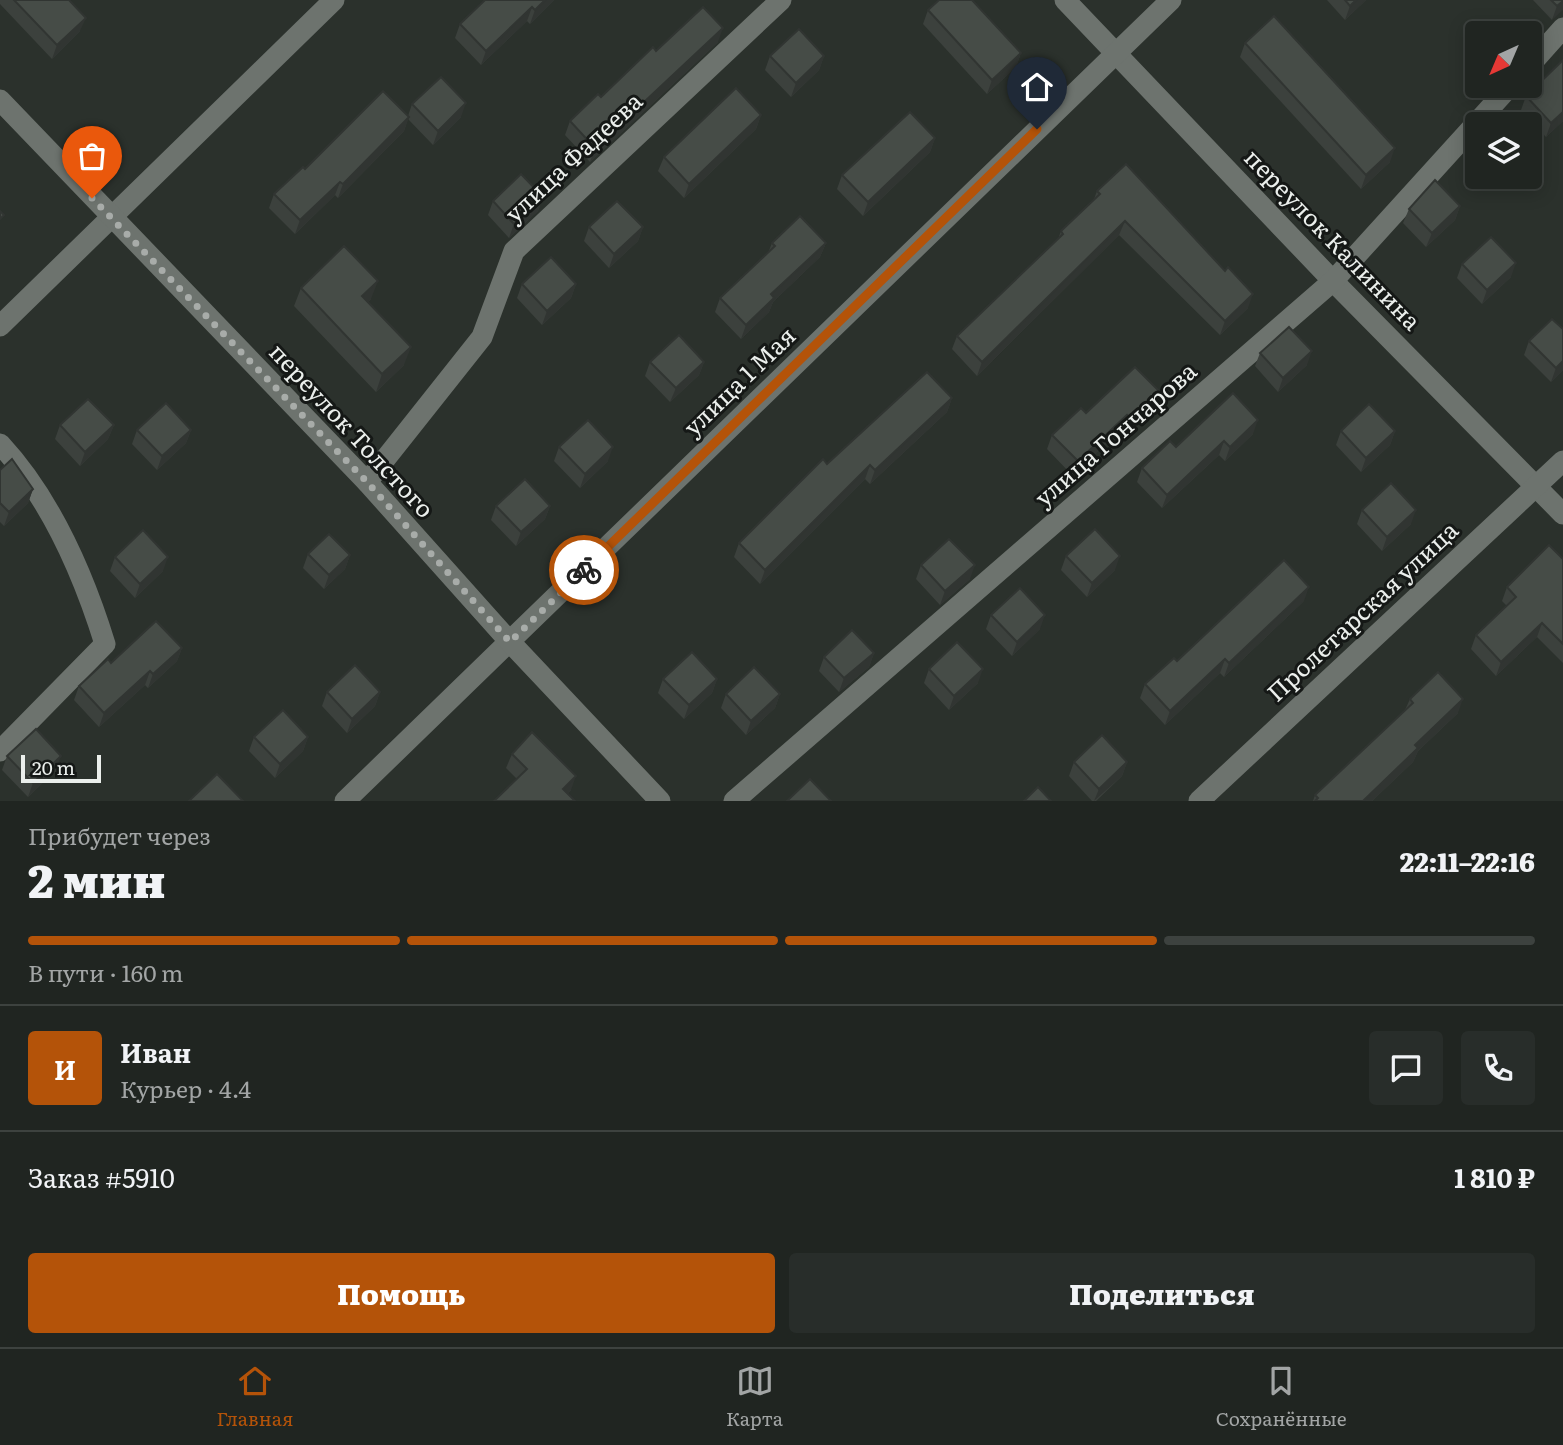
<!DOCTYPE html>
<html lang="ru">
<head>
<meta charset="utf-8">
<style>
  body { margin:0; font-family:Literata,serif; background:#282d2a; color:#f1f3f6; height:100vh; display:flex; flex-direction:column; font-size:26px; white-space:nowrap }
  * { box-sizing:border-box; margin:0 }
  p { font-size:23px; color:#a2a5a5 }
  .icon { flex:none; width:38px; height:38px; fill:none; stroke:currentColor; stroke-width:2; stroke-linecap:round; stroke-linejoin:round }
  .map { position:relative; height:801px; overflow:hidden }
  .panel { display:flex; flex-direction:column; background:#202521; flex:1 }
  .panel>* { flex:none }
  .needle { width:46px; rotate:224deg }
  .controls { position:absolute; left:1465px; top:21px; display:grid; gap:14px }
  .controls a { display:grid; place-items:center; width:77px; height:77px; border-radius:7px; background:#202521; box-shadow:0 4px 18px #0003,0 0 0 2px #3d423f; font-size:35px }
  .scale { position:absolute; left:21px; bottom:18px; width:80px; box-sizing:border-box; padding-left:7px; border:4px solid #ebefec; border-top:0; font-size:19px; line-height:24px; white-space:nowrap; color:#ebefec; -webkit-text-stroke:5px #151816; paint-order:stroke }
  .pin { position:absolute; display:grid; place-items:center; width:60px; height:60px; color:#fff; margin:-72px -30px; border-radius:50% 50% 50% 0; rotate:-45deg; box-shadow:0 0 7px #0007 }
  .pin .icon { rotate:45deg }
  .courier { position:absolute; display:grid; place-items:center; width:70px; height:70px; margin:-35px; border:5px solid #b45309; border-radius:50%; background:#fff; color:#222; box-shadow:0 2px 9px #0007 }
  .headline em { font-style:normal; font-weight:800 }
  .headline div { display:flex; flex-direction:column-reverse }
  .headline { display:flex; align-items:center; justify-content:space-between; height:119px; padding:0 28px }
  h1 { font-size:46px; font-weight:800; line-height:52px }
  .bar { display:grid; grid-template-columns:repeat(4,1fr); gap:10px 7px; align-content:center; height:84px; padding:0 28px }
  .bar i { height:9px; border-radius:5px; background:#3d423f }
  .bar .on { background:#b45309 }
  .bar p { grid-column:span 4 }
  .line { display:flex; align-items:center; gap:18px; padding:0 28px; border-top:2px solid #3d423f }
  .line div { flex:1 }
  .round { display:grid; place-items:center; flex:none; width:74px; height:74px; border-radius:7px; background:#282d2a }
  .action { display:flex; gap:14px; margin-top:auto; padding:14px 28px }
  .action a { flex:1; height:80px; border-radius:7px; background:#b45309; color:#fff; font-size:28px; font-weight:800; line-height:80px; text-align:center }
  .action a+a { background:#282d2a; color:#f1f3f6 }
  .menu { display:flex; justify-content:space-around; align-items:center; height:98px; border-top:2px solid #3d423f; background:#202521; font-size:19px; color:#a2a5a5 }
  .menu a { display:grid; justify-items:center; gap:4px }
  .menu .on { color:#b45309 }
  .map>svg:first-child { display:block }
  .lines { fill:none; stroke-linecap:round; stroke-linejoin:round }
  .street { stroke:#6d736e; stroke-width:21 }
  .secondary { stroke:#6d736e; stroke-width:21 }
  .wall { fill:#3c413d }
  .shaded-wall { fill:#313532 }
  .building { fill:#464c47; stroke:#313532; stroke-width:2 }
  .done { stroke:#a8aca9; stroke-width:7; stroke-dasharray:0 12.6 }
  .route { stroke:#b45309; stroke-width:9 }
  .labels { text-anchor:middle; stroke-width:6; stroke-linejoin:round; paint-order:stroke }
  .street-label { font-size:24px; fill:#ebefec; stroke:#151816 }
</style>
</head>
<body>
<div class="map">
<svg width="1563" height="801" viewBox="0 0 1563 801">
  <rect width="100%" height="100%" fill="#2b312c"/>
  <g class="lines">
    <g class="street">
      <path d="M 1065,0 L 1333,281 L 1563,514"/>
      <path d="M 1530,65 L 1563,28"/>
      <path d="M 0,326 L 334,0"/>
      <path d="M 0,444 C 51,499 83,573 105,644 L 0,751"/>
      <path d="M 367,482 L 482,337 L 514,251 L 781,0"/>
      <path d="M 345,801 L 1171,0"/>
      <path d="M 734,801 L 1333,281 L 1510,86"/>
    </g>
    <g class="secondary">
      <path d="M 0,100 L 367,482 L 510,642 L 660,801"/>
      <path d="M 1199,801 L 1563,461"/>
    </g>
  </g>
  <g class="wall">
    <path d="M 0,0 L 69,0 L 80,31 L 52,59 L 0,4 Z"/>
    <path d="M 485,0 L 554,0 L 530,24 L 527,21 L 481,65 L 455,38 L 460,24 Z"/>
    <path d="M 1327,0 L 1366,0 L 1345,20 Z"/>
    <path d="M 1533,0 L 1563,0 L 1552,20 Z"/>
    <path d="M 928,10 L 1021,53 L 1016,67 L 987,94 L 923,24 Z"/>
    <path d="M 718,42 L 590,162 L 565,135 L 570,121 L 601,97 L 656,51 Z"/>
    <path d="M 1245,43 L 1390,162 L 1361,189 L 1240,57 Z"/>
    <path d="M 770,56 L 824,56 L 819,70 L 791,97 L 765,70 Z"/>
    <path d="M 1526,96 L 1563,121 L 1546,137 L 1521,110 Z"/>
    <path d="M 412,104 L 461,117 L 433,145 L 408,119 L 404,131 L 338,198 L 335,195 L 295,234 L 269,208 L 274,194 L 305,169 L 408,116 Z"/>
    <path d="M 761,115 L 756,129 L 684,198 L 658,171 L 664,157 Z"/>
    <path d="M 935,138 L 930,152 L 863,216 L 837,189 L 842,175 Z"/>
    <path d="M 1097,191 L 1248,308 L 1220,335 L 1119,235 L 977,376 L 952,349 L 957,336 L 1058,239 L 1061,231 L 1094,199 Z"/>
    <path d="M 543,197 L 538,211 L 509,238 L 488,215 L 493,201 Z"/>
    <path d="M 1460,206 L 1455,220 L 1426,247 L 1403,223 L 1409,209 Z"/>
    <path d="M 589,227 L 643,227 L 638,241 L 609,268 L 584,241 Z"/>
    <path d="M 772,243 L 826,243 L 820,257 L 773,302 L 769,312 L 741,339 L 715,312 L 720,298 L 768,253 Z"/>
    <path d="M 1462,264 L 1511,277 L 1482,304 L 1457,278 Z"/>
    <path d="M 522,284 L 576,284 L 571,298 L 542,325 L 517,298 Z"/>
    <path d="M 301,288 L 371,299 L 368,302 L 404,365 L 376,392 L 294,306 Z"/>
    <path d="M 1563,329 L 1563,370 L 1551,382 L 1524,355 L 1529,341 Z"/>
    <path d="M 1260,353 L 1307,365 L 1278,392 L 1255,366 Z"/>
    <path d="M 650,362 L 704,362 L 699,375 L 670,402 L 645,376 Z"/>
    <path d="M 952,398 L 947,412 L 870,484 L 865,479 L 760,584 L 734,557 L 739,543 L 827,464 Z"/>
    <path d="M 1156,407 L 1127,434 L 1122,429 L 1072,475 L 1047,449 L 1052,435 L 1086,413 Z"/>
    <path d="M 60,425 L 114,425 L 108,439 L 80,466 L 55,439 Z"/>
    <path d="M 137,430 L 191,430 L 186,443 L 157,470 L 132,444 Z"/>
    <path d="M 1341,431 L 1395,431 L 1390,445 L 1361,472 L 1336,445 Z"/>
    <path d="M 1253,434 L 1225,461 L 1219,455 L 1162,508 L 1137,482 L 1142,468 L 1176,447 Z"/>
    <path d="M 559,447 L 608,461 L 580,488 L 554,461 Z"/>
    <path d="M 0,470 L 33,489 L 28,503 L 4,526 L 0,522 Z"/>
    <path d="M 496,506 L 550,506 L 545,519 L 516,546 L 491,520 Z"/>
    <path d="M 1362,510 L 1411,524 L 1382,551 L 1357,524 Z"/>
    <path d="M 308,554 L 350,555 L 345,569 L 324,589 L 303,568 Z"/>
    <path d="M 1066,556 L 1115,570 L 1087,597 L 1061,570 Z"/>
    <path d="M 115,557 L 163,571 L 135,598 L 110,571 Z"/>
    <path d="M 1563,559 L 1563,663 L 1537,637 L 1496,676 L 1471,649 L 1476,635 L 1507,606 L 1502,601 L 1507,587 Z"/>
    <path d="M 921,565 L 970,579 L 940,605 L 916,579 Z"/>
    <path d="M 1304,601 L 1224,677 L 1220,673 L 1165,725 L 1140,698 L 1145,684 L 1177,661 Z"/>
    <path d="M 991,615 L 1040,629 L 1012,656 L 986,629 Z"/>
    <path d="M 182,648 L 177,661 L 148,688 L 145,685 L 99,727 L 74,700 L 79,686 L 111,663 Z"/>
    <path d="M 874,653 L 869,667 L 839,692 L 819,671 L 824,657 Z"/>
    <path d="M 929,669 L 978,683 L 949,710 L 924,683 Z"/>
    <path d="M 663,679 L 717,679 L 712,693 L 684,719 L 658,693 Z"/>
    <path d="M 327,692 L 380,692 L 375,706 L 347,733 L 322,706 Z"/>
    <path d="M 726,694 L 780,694 L 775,708 L 746,735 L 721,708 Z"/>
    <path d="M 1410,699 L 1458,713 L 1418,751 L 1413,762 L 1372,801 L 1313,801 L 1315,795 L 1405,710 Z"/>
    <path d="M 254,737 L 308,737 L 303,751 L 275,778 L 249,751 Z"/>
    <path d="M 512,754 L 571,790 L 568,793 L 517,779 L 506,768 Z"/>
    <path d="M 7,756 L 56,770 L 28,797 L 2,770 Z"/>
    <path d="M 1074,762 L 1127,762 L 1122,776 L 1096,801 L 1092,801 L 1069,776 Z"/>
  </g>
  <g class="shaded-wall">
    <path d="M 545,0 L 554,0 L 530,24 L 535,10 Z"/>
    <path d="M 1356,0 L 1366,0 L 1345,20 L 1350,6 Z"/>
    <path d="M 1563,1 L 1563,10 L 1552,20 L 1557,6 Z"/>
    <path d="M 532,7 L 527,21 L 481,65 L 486,51 Z"/>
    <path d="M 86,18 L 80,31 L 52,59 L 57,45 Z"/>
    <path d="M 723,28 L 718,42 L 590,162 L 595,148 Z"/>
    <path d="M 1021,53 L 1016,67 L 987,94 L 992,80 Z"/>
    <path d="M 824,56 L 819,70 L 791,97 L 796,83 Z"/>
    <path d="M 466,103 L 461,117 L 433,145 L 438,131 Z"/>
    <path d="M 1563,112 L 1563,121 L 1546,137 L 1551,123 Z"/>
    <path d="M 761,115 L 756,129 L 684,198 L 689,184 Z"/>
    <path d="M 409,117 L 404,131 L 338,198 L 343,184 Z"/>
    <path d="M 935,138 L 930,152 L 863,216 L 868,202 Z"/>
    <path d="M 1395,148 L 1390,162 L 1361,189 L 1366,175 Z"/>
    <path d="M 340,182 L 335,195 L 295,234 L 300,220 Z"/>
    <path d="M 543,197 L 538,211 L 509,238 L 514,224 Z"/>
    <path d="M 1460,206 L 1455,220 L 1426,247 L 1432,233 Z"/>
    <path d="M 1125,221 L 1119,235 L 977,376 L 982,362 Z"/>
    <path d="M 643,227 L 638,241 L 609,268 L 614,254 Z"/>
    <path d="M 826,243 L 820,257 L 773,302 L 769,312 L 741,339 L 746,325 L 771,294 Z"/>
    <path d="M 1516,263 L 1511,277 L 1482,304 L 1487,290 Z"/>
    <path d="M 378,281 L 371,299 L 355,314 L 362,296 Z"/>
    <path d="M 576,284 L 571,298 L 542,325 L 547,311 Z"/>
    <path d="M 1253,294 L 1248,308 L 1220,335 L 1225,321 Z"/>
    <path d="M 411,347 L 404,365 L 376,392 L 382,374 Z"/>
    <path d="M 1312,351 L 1307,365 L 1278,392 L 1283,378 Z"/>
    <path d="M 1563,361 L 1563,370 L 1551,382 L 1556,368 Z"/>
    <path d="M 704,362 L 699,375 L 670,402 L 676,388 Z"/>
    <path d="M 1161,393 L 1156,407 L 1127,434 L 1132,420 Z"/>
    <path d="M 952,398 L 947,412 L 870,484 L 875,470 Z"/>
    <path d="M 1127,415 L 1122,429 L 1072,475 L 1078,461 Z"/>
    <path d="M 1258,420 L 1253,434 L 1225,461 L 1230,447 Z"/>
    <path d="M 114,425 L 108,439 L 80,466 L 85,452 Z"/>
    <path d="M 191,430 L 186,443 L 157,470 L 162,456 Z"/>
    <path d="M 1395,431 L 1390,445 L 1361,472 L 1366,458 Z"/>
    <path d="M 1224,441 L 1219,455 L 1162,508 L 1167,495 Z"/>
    <path d="M 613,447 L 608,461 L 580,488 L 585,474 Z"/>
    <path d="M 870,465 L 865,479 L 760,584 L 765,570 Z"/>
    <path d="M 33,489 L 28,503 L 4,526 L 9,512 Z"/>
    <path d="M 550,506 L 545,519 L 516,546 L 521,532 Z"/>
    <path d="M 1416,510 L 1411,524 L 1382,551 L 1387,537 Z"/>
    <path d="M 350,555 L 345,569 L 324,589 L 329,575 Z"/>
    <path d="M 1120,556 L 1115,570 L 1087,597 L 1092,583 Z"/>
    <path d="M 168,557 L 163,571 L 135,598 L 140,584 Z"/>
    <path d="M 975,565 L 970,579 L 940,605 L 945,591 Z"/>
    <path d="M 1309,587 L 1304,601 L 1224,677 L 1229,663 Z"/>
    <path d="M 1045,615 L 1040,629 L 1012,656 L 1017,642 Z"/>
    <path d="M 1542,623 L 1537,637 L 1496,676 L 1501,662 Z"/>
    <path d="M 182,648 L 177,661 L 148,688 L 153,674 Z"/>
    <path d="M 874,653 L 869,667 L 839,692 L 844,678 Z"/>
    <path d="M 1225,659 L 1220,673 L 1165,725 L 1170,711 Z"/>
    <path d="M 983,669 L 978,683 L 949,710 L 954,696 Z"/>
    <path d="M 150,671 L 145,685 L 99,727 L 104,713 Z"/>
    <path d="M 717,679 L 712,693 L 684,719 L 689,705 Z"/>
    <path d="M 380,692 L 375,706 L 347,733 L 352,719 Z"/>
    <path d="M 780,694 L 775,708 L 746,735 L 751,721 Z"/>
    <path d="M 1463,699 L 1458,713 L 1418,751 L 1413,762 L 1372,801 L 1363,801 L 1415,745 Z"/>
    <path d="M 308,737 L 303,751 L 275,778 L 280,764 Z"/>
    <path d="M 61,756 L 56,770 L 28,797 L 33,783 Z"/>
    <path d="M 1127,762 L 1122,776 L 1094,801 L 1099,789 Z"/>
    <path d="M 576,776 L 571,790 L 560,801 L 563,789 Z"/>
  </g>
  <g class="building">
    <path d="M 14,0 L 69,0 L 86,18 L 57,45 Z"/>
    <path d="M 485,0 L 545,0 L 535,10 L 532,7 L 486,51 L 460,24 Z"/>
    <path d="M 939,0 L 972,0 L 1021,53 L 992,80 L 928,10 Z"/>
    <path d="M 1345,0 L 1356,0 L 1350,6 Z"/>
    <path d="M 1551,0 L 1563,0 L 1563,1 L 1557,6 Z"/>
    <path d="M 703,7 L 723,28 L 595,148 L 570,121 L 598,94 L 601,97 L 653,47 L 656,51 Z"/>
    <path d="M 1274,16 L 1395,148 L 1366,175 L 1245,43 Z"/>
    <path d="M 799,29 L 824,56 L 796,83 L 770,56 Z"/>
    <path d="M 1563,60 L 1563,112 L 1551,123 L 1526,96 Z"/>
    <path d="M 441,77 L 466,103 L 438,131 L 412,104 Z"/>
    <path d="M 736,88 L 761,115 L 689,184 L 664,157 Z"/>
    <path d="M 383,91 L 409,117 L 343,184 L 340,182 L 300,220 L 274,194 L 303,167 L 305,169 Z"/>
    <path d="M 910,112 L 935,138 L 868,202 L 842,175 Z"/>
    <path d="M 1126,164 L 1225,271 L 1228,267 L 1253,294 L 1225,321 L 1125,221 L 982,362 L 957,336 L 1063,234 L 1061,231 L 1100,194 L 1097,191 Z"/>
    <path d="M 521,174 L 543,197 L 514,224 L 493,201 Z"/>
    <path d="M 1435,180 L 1460,206 L 1432,233 L 1409,209 Z"/>
    <path d="M 617,201 L 643,227 L 614,254 L 589,227 Z"/>
    <path d="M 0,211 L 4,215 L 0,219 Z"/>
    <path d="M 800,216 L 826,243 L 771,294 L 774,298 L 746,325 L 720,298 L 775,246 L 772,243 Z"/>
    <path d="M 1491,237 L 1516,263 L 1487,290 L 1462,264 Z"/>
    <path d="M 344,246 L 378,281 L 362,296 L 411,347 L 382,374 L 301,288 Z"/>
    <path d="M 551,257 L 576,284 L 547,311 L 522,284 Z"/>
    <path d="M 1552,319 L 1563,329 L 1563,361 L 1556,368 L 1529,341 Z"/>
    <path d="M 1289,327 L 1312,351 L 1283,378 L 1260,353 Z"/>
    <path d="M 679,335 L 704,362 L 676,388 L 650,362 Z"/>
    <path d="M 1135,367 L 1161,393 L 1132,420 L 1127,415 L 1078,461 L 1052,435 L 1081,408 L 1086,413 Z"/>
    <path d="M 927,372 L 952,398 L 875,470 L 870,465 L 765,570 L 739,543 L 823,459 L 827,464 Z"/>
    <path d="M 1233,393 L 1258,420 L 1230,447 L 1224,441 L 1167,495 L 1142,468 L 1170,441 L 1176,447 Z"/>
    <path d="M 88,399 L 114,425 L 85,452 L 60,425 Z"/>
    <path d="M 166,403 L 191,430 L 162,456 L 137,430 Z"/>
    <path d="M 1369,404 L 1395,431 L 1366,458 L 1341,431 Z"/>
    <path d="M 588,420 L 613,447 L 585,474 L 559,447 Z"/>
    <path d="M 12,459 L 33,489 L 9,512 L 0,503 L 0,470 Z"/>
    <path d="M 525,479 L 550,506 L 521,532 L 496,506 Z"/>
    <path d="M 1391,483 L 1416,510 L 1387,537 L 1362,510 Z"/>
    <path d="M 1095,529 L 1120,556 L 1092,583 L 1066,556 Z"/>
    <path d="M 143,530 L 168,557 L 140,584 L 115,557 Z"/>
    <path d="M 329,534 L 350,555 L 329,575 L 308,554 Z"/>
    <path d="M 949,539 L 975,565 L 945,591 L 921,565 Z"/>
    <path d="M 1549,545 L 1563,559 L 1563,644 L 1542,623 L 1501,662 L 1476,635 L 1516,597 L 1507,587 Z"/>
    <path d="M 1284,560 L 1309,587 L 1229,663 L 1225,659 L 1170,711 L 1145,684 L 1174,658 L 1177,661 Z"/>
    <path d="M 1020,588 L 1045,615 L 1017,642 L 991,615 Z"/>
    <path d="M 156,621 L 182,648 L 153,674 L 150,671 L 104,713 L 79,686 L 108,659 L 111,663 Z"/>
    <path d="M 852,630 L 874,653 L 844,678 L 824,657 Z"/>
    <path d="M 957,642 L 983,669 L 954,696 L 929,669 Z"/>
    <path d="M 692,652 L 717,679 L 689,705 L 663,679 Z"/>
    <path d="M 355,665 L 380,692 L 352,719 L 327,692 Z"/>
    <path d="M 754,667 L 780,694 L 751,721 L 726,694 Z"/>
    <path d="M 1438,672 L 1463,699 L 1415,745 L 1418,748 L 1363,801 L 1315,801 L 1318,798 L 1315,795 L 1413,703 L 1410,699 Z"/>
    <path d="M 283,710 L 308,737 L 280,764 L 254,737 Z"/>
    <path d="M 36,729 L 61,756 L 33,783 L 7,756 Z"/>
    <path d="M 532,732 L 576,776 L 563,789 L 575,801 L 494,801 L 527,769 L 512,754 Z"/>
    <path d="M 1102,735 L 1127,762 L 1099,789 L 1074,762 Z"/>
    <path d="M 217,774 L 243,801 L 189,801 Z"/>
    <path d="M 810,779 L 831,801 L 787,801 Z"/>
    <path d="M 1038,787 L 1051,801 L 1024,801 Z"/>
  </g>
  <g class="lines">
    <path class="done" d="M 92,198 L 367,482 L 510,642 L 584,570"/>
    <path class="route" d="M 584,570 L 1037,129"/>
  </g>
  <g class="labels">
    <g class="street-label">
      <text transform="translate(574 158) rotate(-43)" y="8">улица Фадеева</text>
      <text transform="translate(1332 240) rotate(46)" y="8">переулок Калинина</text>
      <text transform="translate(740 382) rotate(-44)" y="8">улица 1 Мая</text>
      <text transform="translate(351 431) rotate(47)" y="8">переулок Толстого</text>
      <text transform="translate(1116 435) rotate(-41)" y="8">улица Гончарова</text>
      <text transform="translate(1363 612) rotate(-43)" y="8">Пролетарская улица</text>
    </g>
  </g>
</svg>
<div class="controls">
<a><svg class="needle" viewBox="-14 -14 28 28"><path d="M0-13l5 13h-10z" fill="#e53935"/><path d="M0 13l5-13h-10z" fill="#a2a5a5"/></svg></a>
<a><svg class="icon" aria-label="layers" viewBox="0 0 24 24"><path d="M12 4l9 5-9 5-9-5zM3 14l9 5 9-5"/></svg></a>
</div>
<div class="scale">20 m</div>
<div class="pin" style="left:92px;top:198px;background:#ea580c"><svg class="icon" aria-label="bag" viewBox="0 0 24 24"><path d="M5 8h14l-1 12H6zM9 8a3 3 0 0 1 6 0"/></svg></div>
<div class="pin" style="left:1037px;top:129px;background:#1f2937"><svg class="icon" aria-label="home" viewBox="0 0 24 24"><path d="M3 11l9-7 9 7M6 9v11h12V9"/></svg></div>
<div class="courier" style="left:584px;top:570px"><svg class="icon" aria-label="bike" viewBox="0 0 24 24"><circle cx="6" cy="16" r="4"/><circle cx="18" cy="16" r="4"/><path d="M6 16l4-8h5l3 8M10 8l3 8H6M13 5h3"/></svg></div>
</div>
<section class="panel">
<div class="headline"><div><h1>2 мин</h1><p>Прибудет через</p></div><em>22:11–22:16</em></div>
<div class="bar"><i class="on"></i><i class="on"></i><i class="on"></i><i></i><p>В пути · 160 m</p></div>
<div class="line" style="height:126px"><b class="round" style="background:#b45309;color:#fff">И</b><div><b>Иван</b><p>Курьер · 4.4</p></div><a class="round"><svg class="icon" aria-label="chat" viewBox="0 0 24 24"><path d="M4 5h16v11H9l-5 4z"/></svg></a><a class="round"><svg class="icon" aria-label="phone" viewBox="0 0 24 24"><path d="M5 4h4l2 5-3 2q2 4 5 5l2-3 5 2v4C11 20 4 13 5 4z"/></svg></a></div>
<div class="line" style="height:91px"><div>Заказ #5910</div><b>1 810 ₽</b></div>
<div class="action"><a>Помощь</a><a>Поделиться</a></div>
</section>
<nav class="menu">
<a class="on"><svg class="icon" aria-label="home" viewBox="0 0 24 24"><path d="M3 11l9-7 9 7M6 9v11h12V9"/></svg>Главная</a>
<a><svg class="icon" aria-label="map" viewBox="0 0 24 24"><path d="M3 6l6-2 6 2 6-2v14l-6 2-6-2-6 2zM9 4v14M15 6v14"/></svg>Карта</a>
<a><svg class="icon" aria-label="saved" viewBox="0 0 24 24"><path d="M7 4h10v16l-5-4-5 4z"/></svg>Сохранённые</a>
</nav>
</body>
</html>
